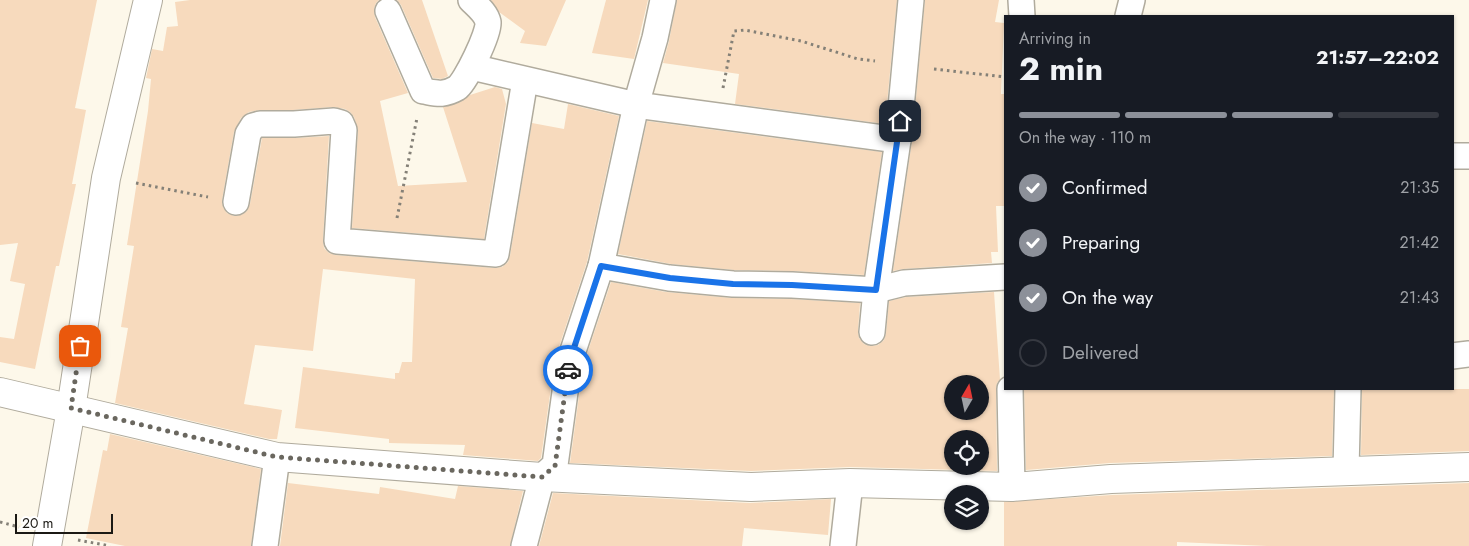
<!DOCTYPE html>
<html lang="en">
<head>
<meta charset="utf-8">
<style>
  body { margin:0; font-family:Jost,sans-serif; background:#242831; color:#f1f3f6; height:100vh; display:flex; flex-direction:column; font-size:19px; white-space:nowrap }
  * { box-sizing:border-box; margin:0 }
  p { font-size:16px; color:#9ea1a6 }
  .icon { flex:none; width:28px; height:28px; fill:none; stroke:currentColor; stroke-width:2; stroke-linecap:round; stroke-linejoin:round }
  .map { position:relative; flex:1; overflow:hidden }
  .drawer { position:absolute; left:1004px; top:15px; width:450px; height:375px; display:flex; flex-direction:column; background:#171b24; border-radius:0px; box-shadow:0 1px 4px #0004 }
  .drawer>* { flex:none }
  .needle { width:32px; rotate:9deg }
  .buttons { position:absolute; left:944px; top:375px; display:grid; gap:10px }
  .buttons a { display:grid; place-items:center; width:45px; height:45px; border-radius:50%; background:#171b24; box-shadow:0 1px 4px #0004; font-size:25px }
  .scale { position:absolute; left:15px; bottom:12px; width:98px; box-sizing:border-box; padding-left:5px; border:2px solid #1b1914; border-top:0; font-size:14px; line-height:18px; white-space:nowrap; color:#1b1914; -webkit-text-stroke:4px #fff; paint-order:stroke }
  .pin { position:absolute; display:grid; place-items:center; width:42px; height:42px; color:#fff; margin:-21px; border-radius:10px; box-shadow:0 2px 8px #0006 }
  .courier { position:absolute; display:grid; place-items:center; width:50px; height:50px; margin:-25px; border:4px solid #1a73e8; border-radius:50%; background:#fff; color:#222; box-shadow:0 1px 6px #0007 }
  .summary em { font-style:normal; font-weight:700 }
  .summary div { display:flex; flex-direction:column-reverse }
  .summary { display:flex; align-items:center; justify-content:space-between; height:85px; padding:0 15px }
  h1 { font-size:32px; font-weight:700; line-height:38px }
  .bar { display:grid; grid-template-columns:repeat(4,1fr); gap:8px 5px; align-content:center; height:60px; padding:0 15px }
  .bar i { height:6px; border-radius:4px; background:#363941 }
  .bar .selected { background:#8c9099 }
  .bar p { grid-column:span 4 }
  ol { padding:0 15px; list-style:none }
  li { display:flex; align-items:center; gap:15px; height:55px }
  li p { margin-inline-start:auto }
  li .icon { padding:5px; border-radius:50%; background:#8c9099; color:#fff; stroke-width:4 }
  li:last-child { color:#9ea1a6 }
  li i { width:28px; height:28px; border:2px solid #363941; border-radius:50% }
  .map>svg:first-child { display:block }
  .building { fill:#f7dabd; fill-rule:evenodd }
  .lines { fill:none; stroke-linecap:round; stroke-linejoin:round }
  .street-casing { stroke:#b0ab9d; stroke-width:28 }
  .secondary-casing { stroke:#b0ab9d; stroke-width:30 }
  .path { stroke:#848077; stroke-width:3; stroke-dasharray:2.5 4; stroke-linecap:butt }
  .street { stroke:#fff; stroke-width:25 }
  .secondary { stroke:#fff; stroke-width:28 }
  .done { stroke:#6a675f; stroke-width:5; stroke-dasharray:0 9 }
  .route { stroke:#1a73e8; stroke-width:6 }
</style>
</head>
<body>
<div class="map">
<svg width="1469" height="546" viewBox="0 0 1469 546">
  <rect width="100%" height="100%" fill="#fdf8ea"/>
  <g class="building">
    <path d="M 0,0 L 97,0 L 75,108 L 86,110 L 72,184 L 76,184 L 59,266 L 56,266 L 35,369 L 0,362 L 0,337 L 14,339 L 25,284 L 10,281 L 18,243 L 0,245 Z"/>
    <path d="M 190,0 L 379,0 L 376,3 L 374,9 L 375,17 L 408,93 L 380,101 L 398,186 L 467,182 L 443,107 L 458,103 L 470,95 L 495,87 L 502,89 L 506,104 L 484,239 L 352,228 L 358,130 L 354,117 L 350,112 L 345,109 L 333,107 L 293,110 L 260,110 L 249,112 L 241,118 L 234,132 L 222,200 L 223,207 L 227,213 L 234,216 L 241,215 L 247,211 L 250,204 L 262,138 L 295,138 L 329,136 L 323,240 L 324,248 L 329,253 L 335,255 L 495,268 L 502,267 L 508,262 L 510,256 L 532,123 L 564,129 L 568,104 L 619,116 L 587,262 L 555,359 L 541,458 L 538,461 L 463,455 L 465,445 L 389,443 L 389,439 L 295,428 L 303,367 L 395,379 L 395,373 L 399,373 L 402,362 L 412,362 L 415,279 L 323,269 L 313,351 L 255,345 L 244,404 L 282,410 L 277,439 L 269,439 L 115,403 L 128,328 L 121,327 L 134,246 L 127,245 L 148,111 L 151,79 L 146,78 L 152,49 L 163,51 L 167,27 L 178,26 L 175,2 Z"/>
    <path d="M 397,0 L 422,0 L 448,76 L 442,79 L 433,78 L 401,5 Z"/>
    <path d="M 491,0 L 566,0 L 546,46 L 520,43 L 525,31 L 499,12 Z"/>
    <path d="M 606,0 L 648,0 L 634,59 L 592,53 Z"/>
    <path d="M 677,0 L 897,0 L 885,124 L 735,104 L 739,74 L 663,63 L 669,41 Z"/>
    <path d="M 925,0 L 999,0 L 995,22 L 1004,23 L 1001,94 L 1005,94 L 1005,206 L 996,206 L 998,252 L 991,252 L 992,263 L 903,269 L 893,271 L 912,141 Z"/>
    <path d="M 647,121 L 882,152 L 864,275 L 792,271 L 734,270 L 671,264 L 618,254 Z"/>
    <path d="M 611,282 L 666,292 L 732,298 L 791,299 L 860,303 L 858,331 L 859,338 L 864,344 L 871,346 L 878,345 L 884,340 L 886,333 L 889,301 L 906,297 L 994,292 L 1000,380 L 997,383 L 996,389 L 997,471 L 850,467 L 751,471 L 570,463 L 583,366 ZM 952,384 L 980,384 L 980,411 L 952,411 ZM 952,439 L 980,439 L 980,466 L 952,466 Z"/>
    <path d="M 1024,389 L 1334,389 L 1332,456 L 1110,463 L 1026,470 Z"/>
    <path d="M 1362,389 L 1469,389 L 1469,451 L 1361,455 Z"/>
    <path d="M 110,434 L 261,469 L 251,546 L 125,546 L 86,538 L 103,450 L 107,451 Z"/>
    <path d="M 288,483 L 379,494 L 380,487 L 455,499 L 458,486 L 523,491 L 510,546 L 280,546 Z"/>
    <path d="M 1469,483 L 1469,546 L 1267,546 L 1177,542 L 1177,546 L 1004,546 L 1004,502 L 1112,495 Z"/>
    <path d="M 553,493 L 750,503 L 831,499 L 828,535 L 744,528 L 742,546 L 539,546 Z"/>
  </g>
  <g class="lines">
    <defs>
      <g id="street">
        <path d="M 1021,0 L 1022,16"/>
        <path d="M 388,11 L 423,91 C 436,93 443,96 457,88 C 465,83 490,32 488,22 C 486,13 477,6 471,0"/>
        <path d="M 1128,16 L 1132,0"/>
        <path d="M 472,67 L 636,105 L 898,140"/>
        <path d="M 1452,156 L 1469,156"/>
        <path d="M 236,202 L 248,134 L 253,126 L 260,124 L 294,124 L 334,121 L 341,123 L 344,130 L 337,241 L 496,254 L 525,80"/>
        <path d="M 601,266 L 669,278 L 733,284 L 792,285 L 876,290 L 904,283 L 1005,277"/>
        <path d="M 872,332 L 876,290 L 898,140 L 911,0"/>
        <path d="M 1452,356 L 1469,354"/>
        <path d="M 1010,389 L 1012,487"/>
        <path d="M 1346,470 L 1348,389"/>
        <path d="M 265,546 L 277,457"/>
        <path d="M 524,546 L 542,477 L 555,465 L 569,363 L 601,266 L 636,105 L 655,38 L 663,0"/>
        <path d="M 843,546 L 850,483"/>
      </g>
      <g id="secondary">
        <path d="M 0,392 L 277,457 L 542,477 L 751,487 L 850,483 L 1012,487 L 1111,479 L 1469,467"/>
        <path d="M 47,546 L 71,409 L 106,178 L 148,0"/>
      </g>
    </defs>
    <use href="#street" class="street-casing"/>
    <use href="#secondary" class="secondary-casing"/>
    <g class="path">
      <path d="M 934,69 L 1005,77"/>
      <path d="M 723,88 L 734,31 L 745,30 L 801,41 L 858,59 L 875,61"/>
      <path d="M 136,183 L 208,197"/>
      <path d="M 397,218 L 417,118"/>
      <path d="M 0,522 L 19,527"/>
      <path d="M 78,540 L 110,546"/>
    </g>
    <use href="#street" class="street"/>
    <use href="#secondary" class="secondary"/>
  </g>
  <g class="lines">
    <path class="done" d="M 80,346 L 71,408 L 277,457 L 542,477 L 555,466 L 568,370"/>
    <path class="route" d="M 568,370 L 569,363 L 601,266 L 670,278 L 733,284 L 792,285 L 876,290 L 900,121"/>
  </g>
</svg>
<div class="buttons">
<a><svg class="needle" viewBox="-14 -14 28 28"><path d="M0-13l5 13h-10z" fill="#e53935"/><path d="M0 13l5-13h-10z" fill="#9ea1a6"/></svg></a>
<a><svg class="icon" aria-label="locate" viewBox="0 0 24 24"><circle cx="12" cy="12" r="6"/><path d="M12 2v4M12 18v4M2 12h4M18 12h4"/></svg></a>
<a><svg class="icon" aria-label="layers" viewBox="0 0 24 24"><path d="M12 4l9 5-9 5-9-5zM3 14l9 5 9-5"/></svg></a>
</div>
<div class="scale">20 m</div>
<div class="pin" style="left:80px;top:346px;background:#ea580c"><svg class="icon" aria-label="bag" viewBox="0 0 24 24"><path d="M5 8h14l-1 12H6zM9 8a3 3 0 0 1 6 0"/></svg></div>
<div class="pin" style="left:900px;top:121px;background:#1f2937"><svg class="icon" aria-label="home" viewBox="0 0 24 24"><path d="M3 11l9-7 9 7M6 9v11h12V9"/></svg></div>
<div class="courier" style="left:568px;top:370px"><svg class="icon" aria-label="car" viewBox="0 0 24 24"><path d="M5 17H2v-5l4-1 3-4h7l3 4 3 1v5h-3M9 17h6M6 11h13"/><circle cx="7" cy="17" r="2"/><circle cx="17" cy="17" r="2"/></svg></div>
<section class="drawer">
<div class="summary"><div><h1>2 min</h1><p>Arriving in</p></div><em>21:57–22:02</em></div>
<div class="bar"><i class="selected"></i><i class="selected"></i><i class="selected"></i><i></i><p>On the way · 110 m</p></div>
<ol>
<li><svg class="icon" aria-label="check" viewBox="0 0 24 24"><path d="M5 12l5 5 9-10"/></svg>Confirmed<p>21:35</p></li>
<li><svg class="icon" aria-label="check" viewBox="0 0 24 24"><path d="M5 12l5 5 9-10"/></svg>Preparing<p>21:42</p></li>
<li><svg class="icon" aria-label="check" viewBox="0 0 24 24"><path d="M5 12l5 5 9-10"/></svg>On the way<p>21:43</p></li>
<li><i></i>Delivered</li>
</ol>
</section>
</div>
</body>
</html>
